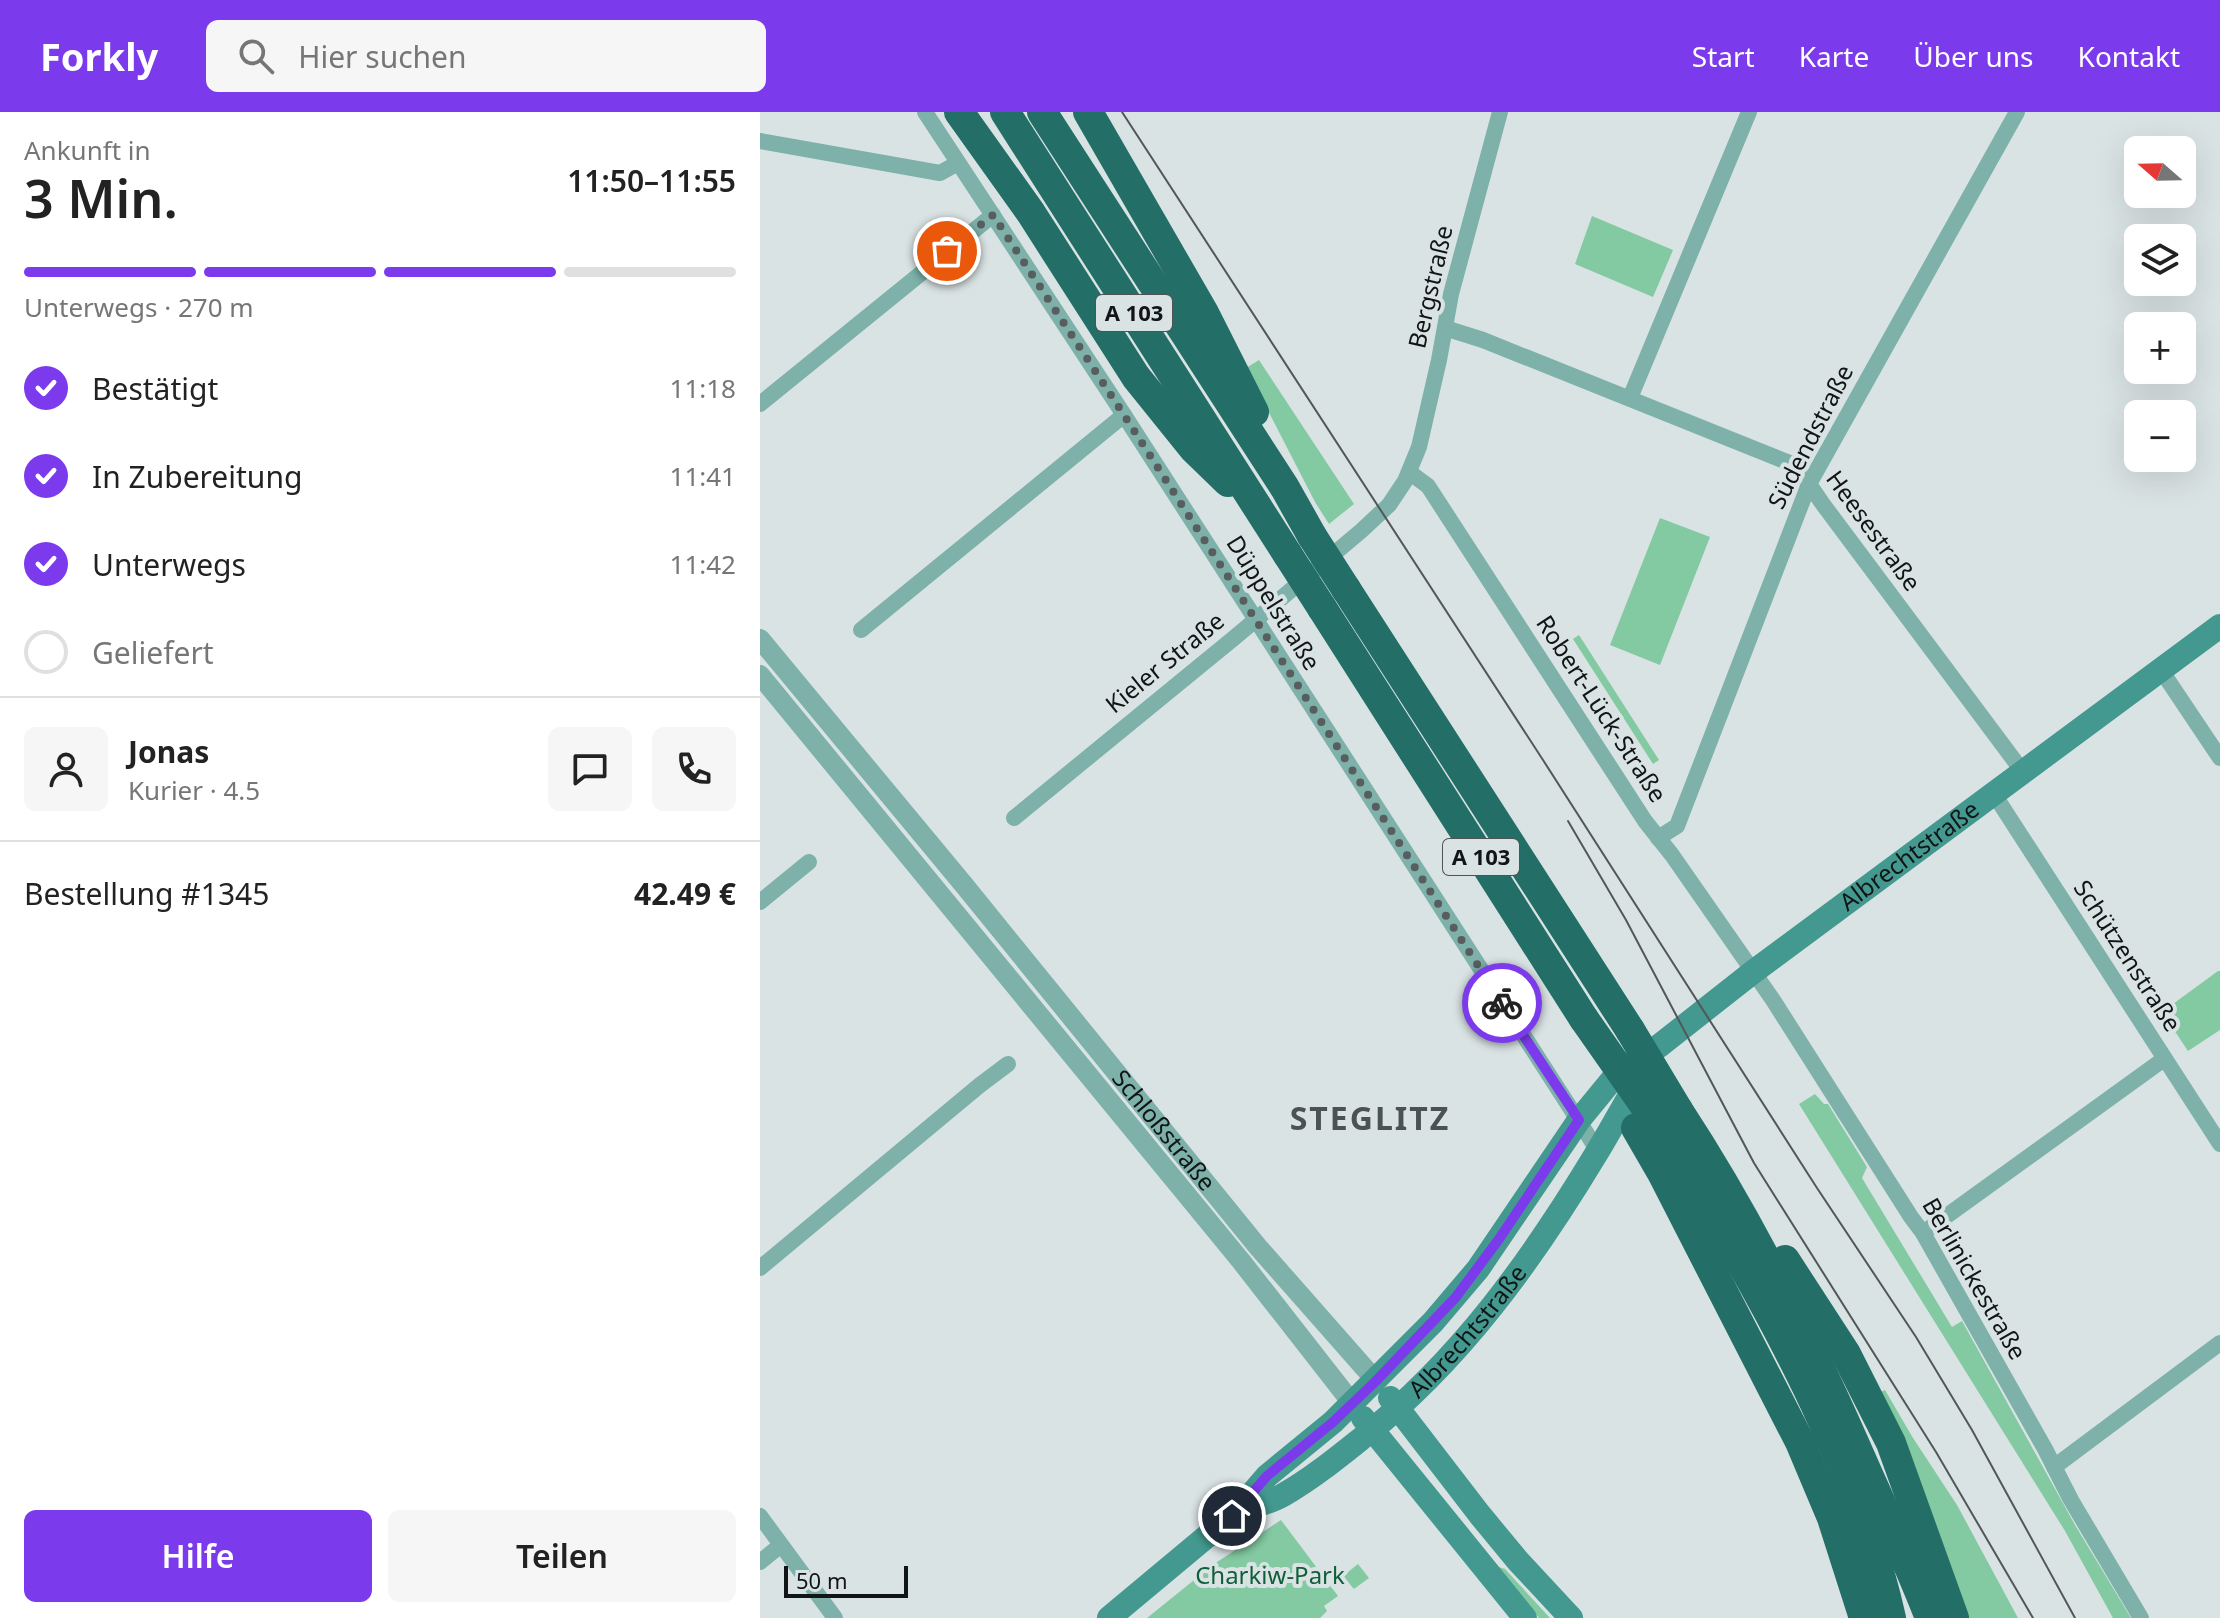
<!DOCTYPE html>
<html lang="de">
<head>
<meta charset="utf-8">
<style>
  body { margin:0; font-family:"Noto Sans",sans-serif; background:#f6f6f6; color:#222; height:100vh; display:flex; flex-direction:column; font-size:30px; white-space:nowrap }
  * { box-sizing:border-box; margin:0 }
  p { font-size:26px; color:#767676 }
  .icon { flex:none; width:44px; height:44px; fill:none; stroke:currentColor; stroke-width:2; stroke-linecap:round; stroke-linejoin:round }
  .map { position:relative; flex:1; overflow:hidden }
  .details { display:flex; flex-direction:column; background:#fff; width:760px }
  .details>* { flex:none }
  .needle { width:52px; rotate:290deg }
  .controls { position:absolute; left:1364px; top:24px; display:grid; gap:16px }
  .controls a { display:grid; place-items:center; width:72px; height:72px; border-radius:12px; background:#fff; box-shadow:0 8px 32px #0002; font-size:40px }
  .scale { position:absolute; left:24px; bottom:20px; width:124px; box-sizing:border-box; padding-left:8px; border:4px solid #121516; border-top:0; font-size:22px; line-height:28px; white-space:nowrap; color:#121516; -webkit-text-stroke:6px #dae3e4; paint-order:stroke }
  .pin { position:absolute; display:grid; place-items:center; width:68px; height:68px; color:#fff; margin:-34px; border:4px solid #fff; border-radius:50%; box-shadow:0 2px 8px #0007 }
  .courier { position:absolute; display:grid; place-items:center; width:80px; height:80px; margin:-40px; border:6px solid #7c3aed; border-radius:50%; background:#fff; color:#222; box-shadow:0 2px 10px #0007 }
  .headline em { font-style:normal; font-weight:600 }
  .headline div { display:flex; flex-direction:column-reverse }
  .headline { display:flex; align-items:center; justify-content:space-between; height:136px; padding:0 24px }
  h1 { font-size:52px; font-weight:600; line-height:60px }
  .bar { display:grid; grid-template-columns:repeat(4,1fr); gap:12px 8px; align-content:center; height:96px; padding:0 24px }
  .bar i { height:10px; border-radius:6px; background:#e0e0e0 }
  .bar .active { background:#7c3aed }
  .bar p { grid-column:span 4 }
  .line { display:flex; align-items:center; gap:20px; padding:0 24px; border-top:2px solid #e0e0e0 }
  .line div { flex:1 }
  .round { display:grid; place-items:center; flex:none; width:84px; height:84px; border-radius:12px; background:#f6f6f6 }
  ol { padding:0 24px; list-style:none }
  li { display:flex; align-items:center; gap:24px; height:88px }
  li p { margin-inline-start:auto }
  li .icon { padding:8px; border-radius:50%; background:#7c3aed; color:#fff; stroke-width:4 }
  li:last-child { color:#767676 }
  li i { width:44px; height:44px; border:4px solid #e0e0e0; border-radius:50% }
  .button { display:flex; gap:16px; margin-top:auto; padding:16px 24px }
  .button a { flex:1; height:92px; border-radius:12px; background:#7c3aed; color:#fff; font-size:32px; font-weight:600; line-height:92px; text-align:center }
  .button a+a { background:#f6f6f6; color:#222 }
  header { display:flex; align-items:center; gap:48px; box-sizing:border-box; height:112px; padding:0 40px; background:#7c3aed; color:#fff }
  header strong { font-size:38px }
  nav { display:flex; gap:44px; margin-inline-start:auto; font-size:28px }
  .search { width:560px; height:72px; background:#f6f6f6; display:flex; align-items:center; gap:20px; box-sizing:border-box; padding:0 28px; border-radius:12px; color:#767676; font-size:30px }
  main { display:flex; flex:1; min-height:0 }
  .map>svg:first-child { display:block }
  .green { fill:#83c9a1 }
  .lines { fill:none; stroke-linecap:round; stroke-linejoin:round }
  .minor { stroke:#7db1aa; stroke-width:16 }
  .tertiary { stroke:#7db1aa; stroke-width:20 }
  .secondary { stroke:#43998f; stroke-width:24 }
  .motorway { stroke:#236f67; stroke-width:30 }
  .tram { stroke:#525758; stroke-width:2 }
  .motorway-bridge { stroke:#236f67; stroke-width:30 }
  .done { stroke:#585d5e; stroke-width:8; stroke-dasharray:0 14.4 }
  .route { stroke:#7c3aed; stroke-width:10 }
  .labels { text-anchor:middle; stroke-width:8; stroke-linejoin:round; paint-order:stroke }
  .shield { fill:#dae3e4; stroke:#4e5354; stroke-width:2 }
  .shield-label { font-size:22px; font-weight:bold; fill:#121516 }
  .street-label { font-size:24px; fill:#121516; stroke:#dae3e4 }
  .park-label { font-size:24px; fill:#105e3b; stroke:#dae3e4 }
  .district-label { font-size:32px; font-weight:bold; letter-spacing:2px; fill:#4b5253; stroke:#dae3e4 }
</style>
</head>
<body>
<header>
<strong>Forkly</strong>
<div class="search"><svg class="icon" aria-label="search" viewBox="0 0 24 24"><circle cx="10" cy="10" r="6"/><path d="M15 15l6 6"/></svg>Hier suchen</div>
<nav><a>Start</a><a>Karte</a><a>Über uns</a><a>Kontakt</a></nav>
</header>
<main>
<section class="details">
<div class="headline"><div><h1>3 Min.</h1><p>Ankunft in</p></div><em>11:50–11:55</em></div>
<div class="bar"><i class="active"></i><i class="active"></i><i class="active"></i><i></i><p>Unterwegs · 270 m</p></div>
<ol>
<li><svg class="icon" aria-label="check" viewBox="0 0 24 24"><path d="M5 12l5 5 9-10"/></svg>Bestätigt<p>11:18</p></li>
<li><svg class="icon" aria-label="check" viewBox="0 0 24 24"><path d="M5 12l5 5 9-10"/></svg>In Zubereitung<p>11:41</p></li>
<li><svg class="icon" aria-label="check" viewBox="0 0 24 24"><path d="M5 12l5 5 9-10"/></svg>Unterwegs<p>11:42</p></li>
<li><i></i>Geliefert</li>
</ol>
<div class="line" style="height:144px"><a class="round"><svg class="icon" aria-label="person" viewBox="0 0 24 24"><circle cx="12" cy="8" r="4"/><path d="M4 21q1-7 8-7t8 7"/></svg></a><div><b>Jonas</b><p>Kurier · 4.5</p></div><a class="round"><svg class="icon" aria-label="chat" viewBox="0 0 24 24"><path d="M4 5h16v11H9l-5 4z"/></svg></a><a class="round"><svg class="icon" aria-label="phone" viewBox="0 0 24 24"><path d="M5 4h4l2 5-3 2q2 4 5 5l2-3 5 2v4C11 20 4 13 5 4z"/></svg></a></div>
<div class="line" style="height:104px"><div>Bestellung #1345</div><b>42.49 €</b></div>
<div class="button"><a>Hilfe</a><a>Teilen</a></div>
</section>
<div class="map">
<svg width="1460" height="1506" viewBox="0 0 1460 1506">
  <rect width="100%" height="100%" fill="#dae3e4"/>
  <g class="green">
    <path d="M 832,104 L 913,138 L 893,185 L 815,152 Z"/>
    <path d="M 499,248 L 594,392 L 569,412 L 555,390 L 486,256 Z"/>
    <path d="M 900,406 L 950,425 L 900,553 L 850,533 Z"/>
    <path d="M 819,523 L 899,648 L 893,652 L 813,527 Z"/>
    <path d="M 1458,859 L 1460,859 L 1460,918 L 1428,939 L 1402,900 Z"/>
    <path d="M 1055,982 L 1064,992 L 1068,992 L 1107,1055 L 1102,1066 L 1192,1215 L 1202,1209 L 1315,1413 L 1371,1506 L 1353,1506 L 1305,1419 L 1039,992 Z"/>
    <path d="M 1125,1278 L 1153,1326 L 1197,1393 L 1258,1506 L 1206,1506 L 1114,1283 Z"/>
    <path d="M 521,1408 L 578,1484 L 564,1494 L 567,1499 L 560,1506 L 387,1506 L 454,1452 Z"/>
    <path d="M 598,1452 L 609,1466 L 594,1477 L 583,1464 Z"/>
    <path d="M 736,1454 L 745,1457 L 790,1506 L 779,1506 Z"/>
  </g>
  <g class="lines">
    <g class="minor">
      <path d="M 165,0 L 364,303 L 838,1039"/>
      <path d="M 0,29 L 180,61 L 198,51"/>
      <path d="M 685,216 L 723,228 L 1032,352 L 1039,357 L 1062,391 L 1263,660"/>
      <path d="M 870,286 L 989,0"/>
      <path d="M 0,292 L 233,103"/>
      <path d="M 649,360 L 668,374 L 885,709 L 912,743 L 1013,888 L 1151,1105 L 1163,1121 L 1285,1337 L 1311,1388 L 1381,1506"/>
      <path d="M 101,518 L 364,303"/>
      <path d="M 1401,558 L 1460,646"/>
      <path d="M 1234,682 L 1460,1032"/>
      <path d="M 254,706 L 474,526 L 601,419 L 629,393 L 645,369 L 659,335 L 679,248 L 691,182 L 740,0"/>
      <path d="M 898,726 L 917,714 L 1049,372 L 1257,0"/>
      <path d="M 0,790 L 49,750"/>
      <path d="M 1163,1121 L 1404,947"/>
      <path d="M 0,1156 L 220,973 L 248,952"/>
      <path d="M 1294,1355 L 1460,1231"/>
      <path d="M 0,1404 L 75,1506"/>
      <path d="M 0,1450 L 21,1433"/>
    </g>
    <g class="tertiary">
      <path id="s1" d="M 0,527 L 204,773 L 498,1135 L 616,1269"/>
      <path d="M 0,563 L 481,1149 L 592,1291"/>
    </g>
    <g class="secondary">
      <path d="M 630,1286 L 720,1403 L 758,1449 L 811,1506"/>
      <path d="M 603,1306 L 765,1506"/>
      <path id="s2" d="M 478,1399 C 492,1394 510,1391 523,1383 C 551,1367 577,1346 602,1326 C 700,1249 772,1148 836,1042 C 852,1016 866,989 882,963"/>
      <path id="s3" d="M 349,1506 L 476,1400 L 507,1364 L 573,1310 L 673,1210 L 718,1157 L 819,1008 L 860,958 L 899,934 L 993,860 L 1460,514"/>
    </g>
    <g class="motorway">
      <path d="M 199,0 L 271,101 L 376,265 L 434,337 L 468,370"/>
      <path d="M 245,0 L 528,443"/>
      <path d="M 282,0 L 525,376 L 552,424"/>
      <path d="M 328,0 L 444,201 L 494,300"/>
      <path d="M 586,477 L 870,918"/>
      <path d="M 562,496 L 824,907"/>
      <path d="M 918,998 C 993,1112 1053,1236 1107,1360 C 1129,1409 1151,1457 1170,1506"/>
      <path d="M 894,1007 C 917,1045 942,1082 964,1121 C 1033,1239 1101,1372 1131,1506"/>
      <path d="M 876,1016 L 902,1061 L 1040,1330 L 1072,1406 L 1104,1506"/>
      <path d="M 1025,1148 L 1086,1242 L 1131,1331 L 1194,1506"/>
    </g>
    <g class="tram">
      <path d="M 362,0 L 783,648 L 1057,1076 L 1156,1225 L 1212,1318 L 1315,1506"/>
      <path d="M 808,709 L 866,808 L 994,1051 L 1176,1340 L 1273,1506"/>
    </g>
    <g class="motorway-bridge">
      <path d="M 552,424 L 586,477"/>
      <path d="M 528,443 L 562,496"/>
      <path d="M 824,907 L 894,1007"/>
      <path d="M 870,918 L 918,998"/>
    </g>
  </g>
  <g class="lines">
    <path class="done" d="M 187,139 L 233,103 L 364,303 L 742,891"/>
    <path class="route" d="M 472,1404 L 507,1364 L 573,1310 L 616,1269 L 696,1185 L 739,1127 L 819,1008 L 742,891"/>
  </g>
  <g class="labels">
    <g class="shield">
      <rect x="336" y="183" width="76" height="36" rx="6"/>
      <rect x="683" y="727" width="76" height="36" rx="6"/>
    </g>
    <g class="shield-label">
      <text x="374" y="209">A 103</text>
      <text x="721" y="753">A 103</text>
    </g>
    <g class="street-label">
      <text transform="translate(671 175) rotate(-77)" y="8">Bergstraße</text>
      <text transform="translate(1051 325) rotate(-63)" y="8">Südendstraße</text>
      <text transform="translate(1113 419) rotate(54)" y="8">Heesestraße</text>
      <text transform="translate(513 491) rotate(58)" y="8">Düppelstraße</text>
      <text transform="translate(405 551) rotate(-39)" y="8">Kieler Straße</text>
      <text transform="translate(841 597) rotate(57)" y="8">Robert-Lück-Straße</text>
      <text dy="8" stroke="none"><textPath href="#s3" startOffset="1114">Albrechtstraße</textPath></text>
      <text transform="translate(1367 844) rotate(57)" y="8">Schützenstraße</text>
      <text dy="8" stroke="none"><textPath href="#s1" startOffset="636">Schloßstraße</textPath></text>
      <text transform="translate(1214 1167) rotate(60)" y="8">Berlinickestraße</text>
      <text dy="8" stroke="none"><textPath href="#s2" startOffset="296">Albrechtstraße</textPath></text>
    </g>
    <g class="park-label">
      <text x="510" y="1472">Charkiw-Park</text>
    </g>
    <g class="district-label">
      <text x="610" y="1018">STEGLITZ</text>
    </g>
  </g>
</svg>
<div class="controls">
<a><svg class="needle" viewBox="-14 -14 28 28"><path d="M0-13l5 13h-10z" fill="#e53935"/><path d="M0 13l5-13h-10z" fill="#767676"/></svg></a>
<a><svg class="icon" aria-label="layers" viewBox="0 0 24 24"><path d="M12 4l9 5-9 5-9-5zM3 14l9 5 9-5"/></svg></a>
<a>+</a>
<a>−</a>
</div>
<div class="scale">50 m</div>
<div class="pin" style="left:187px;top:139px;background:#ea580c"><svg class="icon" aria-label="bag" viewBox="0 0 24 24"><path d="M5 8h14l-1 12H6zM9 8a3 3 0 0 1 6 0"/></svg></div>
<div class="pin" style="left:472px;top:1404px;background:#1f2937"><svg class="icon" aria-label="home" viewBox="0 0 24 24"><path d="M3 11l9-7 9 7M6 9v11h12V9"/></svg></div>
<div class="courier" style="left:742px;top:891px"><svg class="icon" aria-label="bike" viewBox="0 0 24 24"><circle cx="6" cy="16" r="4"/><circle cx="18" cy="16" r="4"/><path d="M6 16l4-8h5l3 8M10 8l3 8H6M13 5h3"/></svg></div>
</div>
</main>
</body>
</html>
